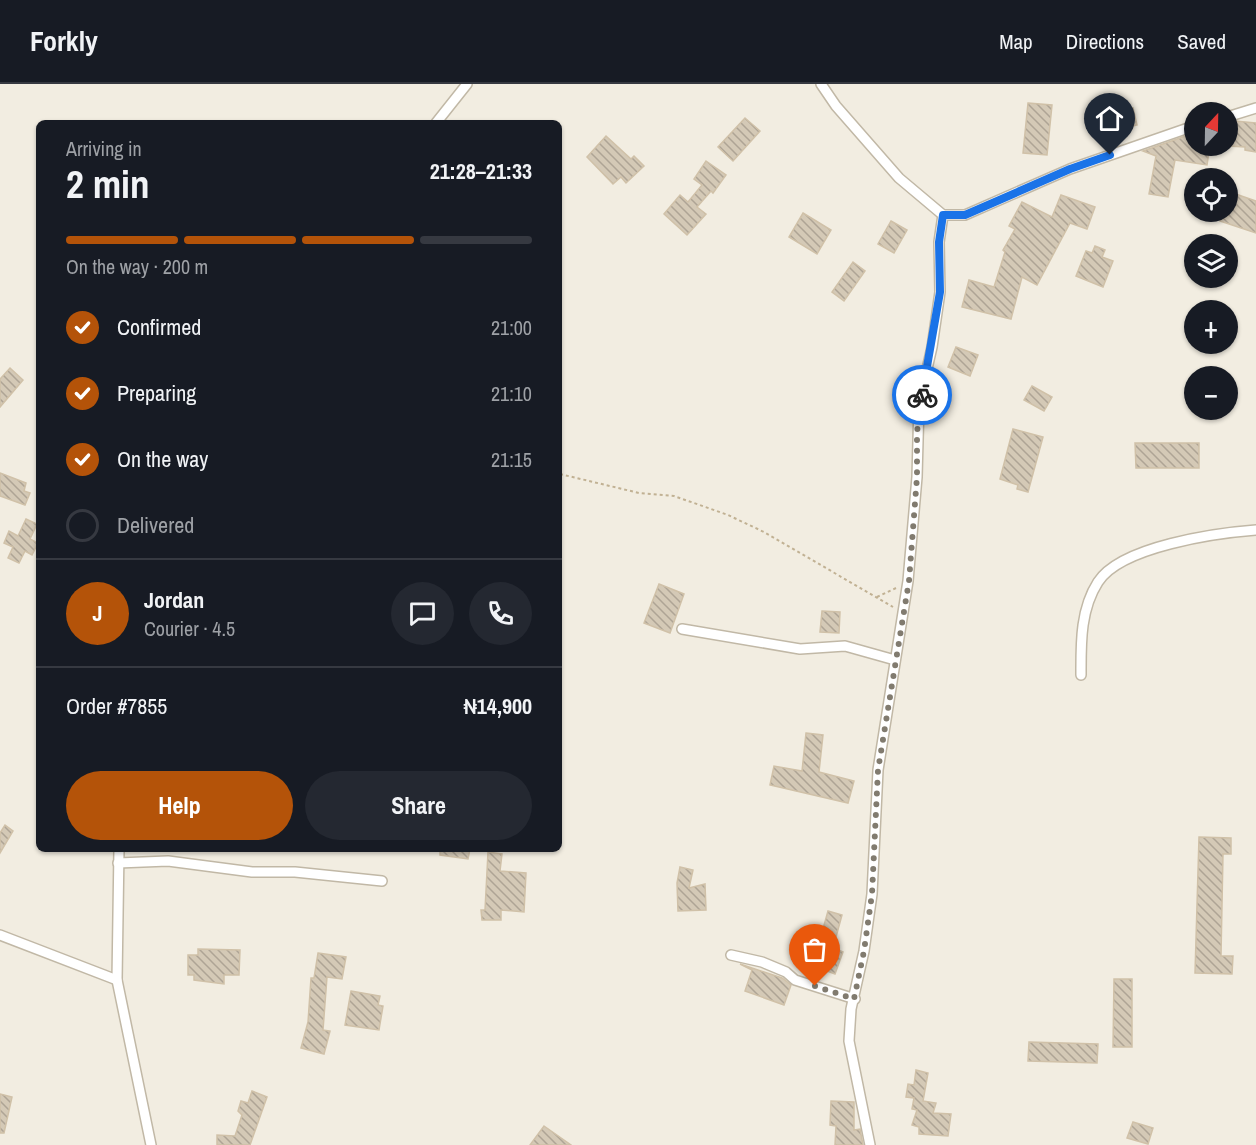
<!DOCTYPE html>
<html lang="en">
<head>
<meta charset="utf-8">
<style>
  body { margin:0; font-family:"Archivo Narrow",sans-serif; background:#242831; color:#f1f3f6; height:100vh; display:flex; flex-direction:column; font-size:22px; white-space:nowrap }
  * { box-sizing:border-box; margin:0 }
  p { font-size:20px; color:#9ea1a6 }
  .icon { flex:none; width:33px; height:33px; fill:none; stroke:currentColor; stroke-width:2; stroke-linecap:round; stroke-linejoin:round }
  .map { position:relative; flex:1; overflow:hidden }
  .drawer { position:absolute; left:36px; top:36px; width:526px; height:732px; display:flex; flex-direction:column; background:#171b24; border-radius:9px; box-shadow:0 2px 4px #0004 }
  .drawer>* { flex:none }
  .needle { width:39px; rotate:22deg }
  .controls { position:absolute; left:1184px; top:18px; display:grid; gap:12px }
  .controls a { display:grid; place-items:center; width:54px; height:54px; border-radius:50%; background:#171b24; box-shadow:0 2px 4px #0004; font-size:30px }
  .pin { position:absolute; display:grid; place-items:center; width:51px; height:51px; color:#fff; margin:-62px -26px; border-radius:50% 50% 50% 0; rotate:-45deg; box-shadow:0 0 6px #0007 }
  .pin .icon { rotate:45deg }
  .courier { position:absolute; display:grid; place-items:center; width:60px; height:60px; margin:-30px; border:4px solid #1a73e8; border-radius:50%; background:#fff; color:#222; box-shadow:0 2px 8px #0007 }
  .headline em { font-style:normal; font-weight:800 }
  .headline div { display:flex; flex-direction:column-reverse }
  .headline { display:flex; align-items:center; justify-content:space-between; height:102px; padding:0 30px }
  h1 { font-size:39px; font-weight:800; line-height:45px }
  .bar { display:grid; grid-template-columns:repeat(4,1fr); gap:9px 6px; align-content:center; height:72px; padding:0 30px }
  .bar i { height:8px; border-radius:4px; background:#363941 }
  .bar .current { background:#b45309 }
  .bar p { grid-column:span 4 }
  .line { display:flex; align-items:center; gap:15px; padding:0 30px; border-top:2px solid #363941 }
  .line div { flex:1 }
  .round { display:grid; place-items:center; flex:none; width:63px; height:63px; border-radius:32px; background:#242831 }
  ol { padding:0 30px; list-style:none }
  li { display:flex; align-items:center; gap:18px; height:66px }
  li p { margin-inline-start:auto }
  li .icon { padding:6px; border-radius:50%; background:#b45309; color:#fff; stroke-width:4 }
  li:last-child { color:#9ea1a6 }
  li i { width:33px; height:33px; border:3px solid #363941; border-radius:50% }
  .cta { display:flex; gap:12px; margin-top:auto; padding:12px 30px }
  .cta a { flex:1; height:69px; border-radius:36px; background:#b45309; color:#fff; font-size:24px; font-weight:800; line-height:69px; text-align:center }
  .cta a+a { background:#242831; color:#f1f3f6 }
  header { display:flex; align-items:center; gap:36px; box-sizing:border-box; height:84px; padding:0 30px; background:#171b24; border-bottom:2px solid #363941 }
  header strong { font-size:28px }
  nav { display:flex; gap:33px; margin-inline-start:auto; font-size:21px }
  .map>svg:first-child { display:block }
  .building { fill:url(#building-back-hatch); stroke:#d0c1a8; stroke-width:1.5 }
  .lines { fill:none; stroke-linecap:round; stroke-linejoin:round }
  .minor-casing { stroke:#c1b8a6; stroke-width:12 }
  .path { stroke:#c1b193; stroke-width:2; stroke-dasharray:3 3; stroke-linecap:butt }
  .minor { stroke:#fff; stroke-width:9 }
  .done { stroke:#817b6f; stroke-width:6; stroke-dasharray:0 10.8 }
  .route { stroke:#1a73e8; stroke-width:8 }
</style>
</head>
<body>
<header>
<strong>Forkly</strong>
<nav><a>Map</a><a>Directions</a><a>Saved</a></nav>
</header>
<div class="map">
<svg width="1256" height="1061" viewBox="0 0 1256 1061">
  <defs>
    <pattern id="building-back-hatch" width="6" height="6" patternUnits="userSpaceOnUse" patternTransform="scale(1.5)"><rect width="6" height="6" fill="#d4c9b6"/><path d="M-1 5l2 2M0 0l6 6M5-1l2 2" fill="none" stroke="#aea495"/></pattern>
  </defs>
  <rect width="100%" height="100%" fill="#f2ede1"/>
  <g class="building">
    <path d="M 1028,19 L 1052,21 L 1047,71 L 1023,69 Z"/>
    <path d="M 1133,24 L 1137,41 L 1107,48 L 1103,31 Z"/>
    <path d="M 745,34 L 760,47 L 733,77 L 718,63 Z"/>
    <path d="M 1235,37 L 1256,39 L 1256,68 L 1245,66 L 1245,63 L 1229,62 L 1230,39 Z"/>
    <path d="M 1194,49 L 1194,62 L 1210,62 L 1207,81 L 1175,76 L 1168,113 L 1149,110 L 1156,72 L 1143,67 Z"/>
    <path d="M 606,52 L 631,75 L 634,72 L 644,82 L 626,99 L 621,93 L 613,100 L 587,73 Z"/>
    <path d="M 706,77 L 726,91 L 713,109 L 711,107 L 697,123 L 706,130 L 687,151 L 664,130 L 680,111 L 688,118 L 702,101 L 694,95 Z"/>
    <path d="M 1230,108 L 1256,117 L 1256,149 L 1220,137 L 1223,128 L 1227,128 Z"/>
    <path d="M 1061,111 L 1095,123 L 1087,145 L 1070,139 L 1037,201 L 1022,193 L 1011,235 L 962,223 L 969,196 L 994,203 L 1005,168 L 1003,166 L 1015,145 L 1009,142 L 1022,118 L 1052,133 Z"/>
    <path d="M 803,129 L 831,146 L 817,170 L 789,153 Z"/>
    <path d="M 891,137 L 907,146 L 894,169 L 878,160 Z"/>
    <path d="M 1095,162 L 1105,166 L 1102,173 L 1113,177 L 1103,203 L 1076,192 L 1086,167 L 1092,169 Z"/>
    <path d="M 853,178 L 865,187 L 844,217 L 832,208 Z"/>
    <path d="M 956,263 L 978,271 L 970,292 L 948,283 Z"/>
    <path d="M 10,284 L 23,296 L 0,323 L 0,295 Z"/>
    <path d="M 1032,302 L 1052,313 L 1044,327 L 1024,316 Z"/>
    <path d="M 1013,345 L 1043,353 L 1028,408 L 1017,405 L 1018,401 L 1000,395 Z"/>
    <path d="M 1135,359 L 1199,359 L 1199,384 L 1136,384 Z"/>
    <path d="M 0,389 L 26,399 L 24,407 L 30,409 L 25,421 L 0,412 Z"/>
    <path d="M 26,435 L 37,440 L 30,455 L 38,459 L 32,471 L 25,467 L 19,479 L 8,474 L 13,463 L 4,459 L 9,447 L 18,452 Z"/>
    <path d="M 659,500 L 684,510 L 670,549 L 644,539 Z"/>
    <path d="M 822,527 L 840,528 L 839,549 L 820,548 Z"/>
    <path d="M 806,649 L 823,651 L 819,688 L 854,697 L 848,719 L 770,701 L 774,682 L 802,687 Z"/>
    <path d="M 5,741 L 13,747 L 0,769 L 0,749 Z"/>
    <path d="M 1199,753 L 1231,754 L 1231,770 L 1223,770 L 1221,872 L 1233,872 L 1232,890 L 1195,889 Z"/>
    <path d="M 440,765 L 470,765 L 468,775 L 440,771 Z"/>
    <path d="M 488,768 L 502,770 L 500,787 L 526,789 L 524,828 L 501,826 L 501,836 L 482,836 L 481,826 L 485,826 Z"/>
    <path d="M 680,783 L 693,786 L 689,804 L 705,800 L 706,826 L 678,827 L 677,799 Z"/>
    <path d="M 828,827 L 842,831 L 833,864 L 843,868 L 835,890 L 814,882 L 824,853 L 821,852 Z"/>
    <path d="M 198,865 L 240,866 L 239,891 L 224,891 L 224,900 L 194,896 L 194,891 L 188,891 L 188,871 L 198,871 Z"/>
    <path d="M 318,869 L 346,873 L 342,895 L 327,893 L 323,946 L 330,947 L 324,970 L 301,964 L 308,938 L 311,894 L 314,894 Z"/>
    <path d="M 740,880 L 782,894 L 791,901 L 784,921 L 745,907 L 752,886 Z"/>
    <path d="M 1114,895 L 1132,895 L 1132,963 L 1113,963 Z"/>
    <path d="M 351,907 L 380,912 L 378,921 L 383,922 L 379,946 L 345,941 Z"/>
    <path d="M 1029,958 L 1098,960 L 1097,979 L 1028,977 Z"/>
    <path d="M 916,986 L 928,989 L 923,1017 L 936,1019 L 933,1029 L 951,1030 L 948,1052 L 919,1050 L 919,1043 L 912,1041 L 917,1026 L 912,1025 L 914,1014 L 906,1013 L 908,1000 L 914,1001 Z"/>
    <path d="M 252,1007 L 267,1013 L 250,1061 L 217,1061 L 217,1051 L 235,1052 L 242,1031 L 238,1027 L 241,1017 L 248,1019 Z"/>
    <path d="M 0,1010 L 12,1013 L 4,1049 L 0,1049 Z"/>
    <path d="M 831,1017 L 854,1018 L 854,1046 L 860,1045 L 863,1061 L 835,1061 L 836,1042 L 830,1041 Z"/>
    <path d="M 1133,1038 L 1153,1044 L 1148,1060 L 1127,1054 Z"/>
    <path d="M 544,1042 L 571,1061 L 530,1061 Z"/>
  </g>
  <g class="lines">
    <defs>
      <g id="minor">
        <path d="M 821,0 L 836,22 L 899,94 L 943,131 L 965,131 L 1070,85 L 1194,42"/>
        <path d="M 1227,33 L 1256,24"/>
        <path d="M 436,39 L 467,0"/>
        <path d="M 682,545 L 800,565 L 845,562 L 895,576"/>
        <path d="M 1081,591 C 1081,560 1080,526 1098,498 C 1121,462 1217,449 1256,446"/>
        <path d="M 119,765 L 117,896 L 151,1061"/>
        <path d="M 118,779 L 168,777 L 252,788 L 295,788 L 382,797"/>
        <path d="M 0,851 L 117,896"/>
        <path d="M 731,871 L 762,878 L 786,888 L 795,896 L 855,915"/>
        <path d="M 870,1061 L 849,957 L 851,925 L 864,867 L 872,810 L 878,686 L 908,497 L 917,393 L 919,320 L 932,263 L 940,208 L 939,158 L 943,131"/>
      </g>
    </defs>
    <use href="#minor" class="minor-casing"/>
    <g class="path">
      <path d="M 560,390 L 639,409 L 674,412 L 728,431 L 764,448 L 893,523"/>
      <path d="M 877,513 L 896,504"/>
    </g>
    <use href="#minor" class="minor"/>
  </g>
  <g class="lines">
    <path class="done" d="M 815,902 L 854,915 L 864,867 L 872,810 L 878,686 L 909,497 L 917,393 L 917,348 L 922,311"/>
    <path class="route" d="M 922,311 L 940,208 L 939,158 L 943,131 L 965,131 L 1070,85 L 1110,71"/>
  </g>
</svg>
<div class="controls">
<a><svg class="needle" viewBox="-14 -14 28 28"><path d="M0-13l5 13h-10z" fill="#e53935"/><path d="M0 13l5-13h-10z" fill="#9ea1a6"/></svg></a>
<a><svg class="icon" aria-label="locate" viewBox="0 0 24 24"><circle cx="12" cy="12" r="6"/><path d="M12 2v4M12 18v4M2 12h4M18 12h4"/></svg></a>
<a><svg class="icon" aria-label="layers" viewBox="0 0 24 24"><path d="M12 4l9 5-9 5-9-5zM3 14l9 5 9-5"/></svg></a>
<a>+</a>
<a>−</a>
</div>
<div class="pin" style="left:815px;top:902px;background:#ea580c"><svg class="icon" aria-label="bag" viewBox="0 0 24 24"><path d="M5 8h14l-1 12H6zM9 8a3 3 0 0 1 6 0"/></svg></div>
<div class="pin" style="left:1110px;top:71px;background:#1f2937"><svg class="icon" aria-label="home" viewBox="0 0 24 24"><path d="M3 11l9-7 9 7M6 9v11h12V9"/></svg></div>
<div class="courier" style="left:922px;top:311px"><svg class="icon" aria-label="bike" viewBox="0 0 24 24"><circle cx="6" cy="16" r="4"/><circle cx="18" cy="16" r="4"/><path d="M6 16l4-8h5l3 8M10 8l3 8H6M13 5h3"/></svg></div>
<section class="drawer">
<div class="headline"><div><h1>2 min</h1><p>Arriving in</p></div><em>21:28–21:33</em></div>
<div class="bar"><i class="current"></i><i class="current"></i><i class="current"></i><i></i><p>On the way · 200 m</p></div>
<ol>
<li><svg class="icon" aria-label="check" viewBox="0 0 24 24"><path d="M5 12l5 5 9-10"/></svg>Confirmed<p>21:00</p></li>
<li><svg class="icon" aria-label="check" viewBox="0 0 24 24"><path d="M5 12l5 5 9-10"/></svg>Preparing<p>21:10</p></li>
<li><svg class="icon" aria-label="check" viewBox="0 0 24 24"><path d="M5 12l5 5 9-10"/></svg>On the way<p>21:15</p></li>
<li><i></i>Delivered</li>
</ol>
<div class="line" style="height:108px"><b class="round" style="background:#b45309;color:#fff">J</b><div><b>Jordan</b><p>Courier · 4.5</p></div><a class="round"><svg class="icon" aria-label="chat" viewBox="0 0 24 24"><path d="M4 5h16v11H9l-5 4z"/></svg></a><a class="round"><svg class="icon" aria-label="phone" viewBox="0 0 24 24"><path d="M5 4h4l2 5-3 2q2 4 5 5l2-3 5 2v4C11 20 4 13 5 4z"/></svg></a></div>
<div class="line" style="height:78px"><div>Order #7855</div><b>₦14,900</b></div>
<div class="cta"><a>Help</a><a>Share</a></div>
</section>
</div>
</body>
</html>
